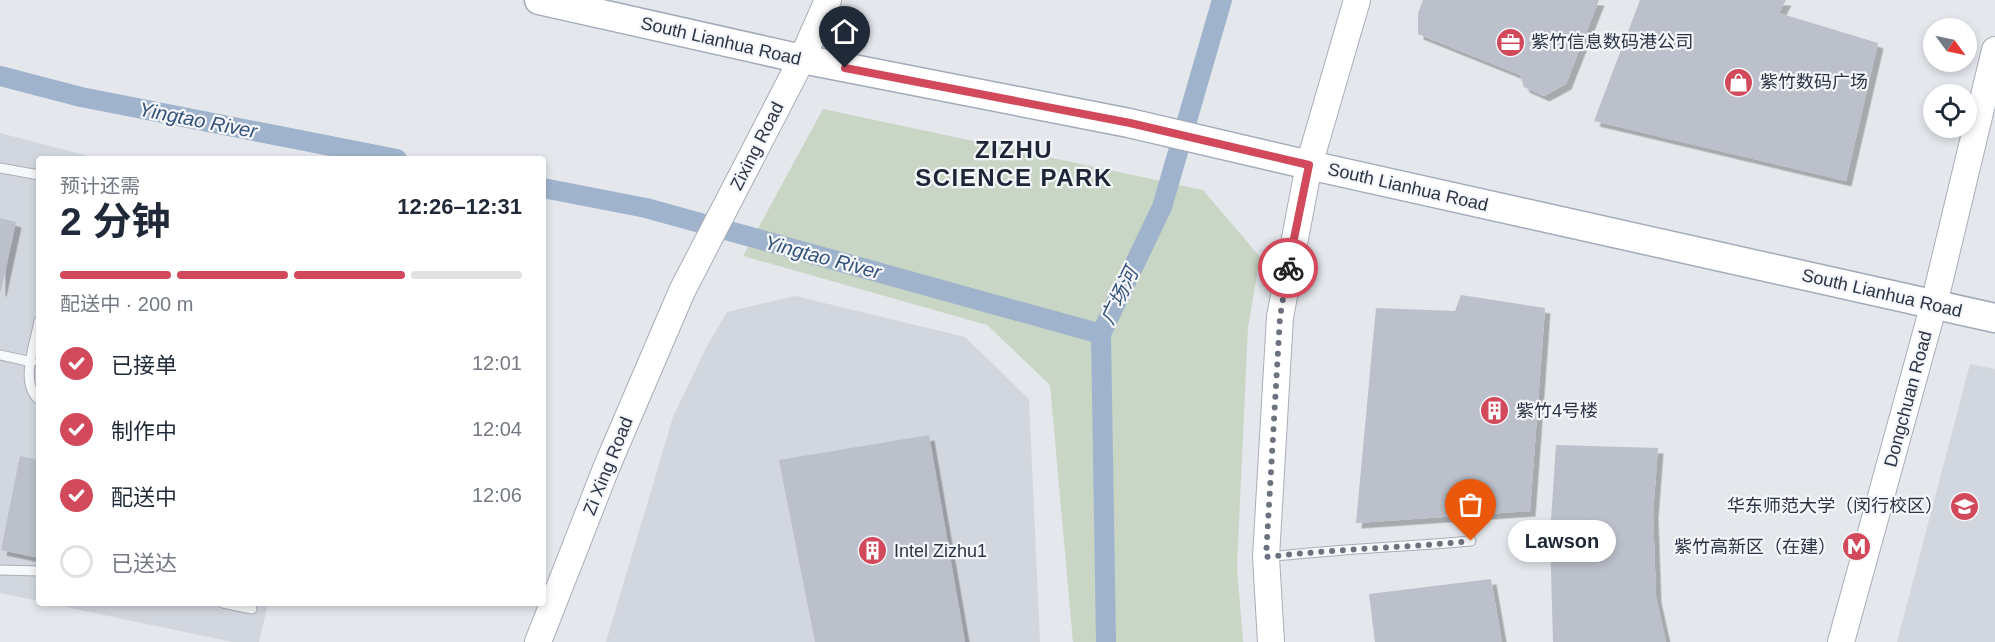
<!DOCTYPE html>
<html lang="zh">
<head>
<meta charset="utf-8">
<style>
  body { margin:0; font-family:Helvetica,"Noto Sans SC",sans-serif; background:#f6f6f7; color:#1f2937; height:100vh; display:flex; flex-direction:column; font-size:22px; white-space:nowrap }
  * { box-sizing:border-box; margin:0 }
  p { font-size:20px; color:#747a83 }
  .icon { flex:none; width:33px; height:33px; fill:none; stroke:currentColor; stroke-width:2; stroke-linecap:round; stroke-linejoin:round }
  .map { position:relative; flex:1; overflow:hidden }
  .drawer { position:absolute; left:36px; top:156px; width:510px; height:450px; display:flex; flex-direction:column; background:#fff; border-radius:6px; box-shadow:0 3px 9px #0003 }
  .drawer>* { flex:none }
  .needle { width:39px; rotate:123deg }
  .controls { position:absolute; left:1923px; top:18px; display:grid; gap:12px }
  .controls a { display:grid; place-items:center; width:54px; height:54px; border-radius:50%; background:#fff; box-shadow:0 3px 9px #0003; font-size:30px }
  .pin { position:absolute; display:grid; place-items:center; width:51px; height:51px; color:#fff; margin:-62px -26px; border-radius:50% 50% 50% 0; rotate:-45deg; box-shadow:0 0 6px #0007 }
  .pin .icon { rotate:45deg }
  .courier { position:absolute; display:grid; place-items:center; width:60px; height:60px; margin:-30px; border:4px solid #d1495b; border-radius:50%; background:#fff; color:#222; box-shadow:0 2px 8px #0007 }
  .bubble { position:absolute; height:42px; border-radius:21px; background:#fff; box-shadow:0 3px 9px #0003; font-size:20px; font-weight:700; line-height:42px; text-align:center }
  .headline em { font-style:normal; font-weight:700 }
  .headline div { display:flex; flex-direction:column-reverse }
  .headline { display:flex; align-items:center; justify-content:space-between; height:102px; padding:0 24px }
  h1 { font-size:39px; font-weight:700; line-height:45px }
  .bar { display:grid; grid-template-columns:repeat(4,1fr); gap:9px 6px; align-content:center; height:72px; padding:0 24px }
  .bar i { height:8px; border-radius:4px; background:#e0e1e3 }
  .bar .current { background:#d1495b }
  .bar p { grid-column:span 4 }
  ol { padding:0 24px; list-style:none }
  li { display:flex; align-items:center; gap:18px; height:66px }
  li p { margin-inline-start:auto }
  li .icon { padding:6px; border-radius:50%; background:#d1495b; color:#fff; stroke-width:4 }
  li:last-child { color:#747a83 }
  li i { width:33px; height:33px; border:3px solid #e0e1e3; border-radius:50% }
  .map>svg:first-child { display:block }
  .built { fill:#d2d6de }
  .green { fill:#c9d6c5 }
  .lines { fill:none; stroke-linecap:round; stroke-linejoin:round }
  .canal { stroke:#9fb4cc; stroke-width:20 }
  .building { fill:#bbc0ca; filter:url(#shadow) }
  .lane-casing { stroke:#a9aeb7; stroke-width:11 }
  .secondary-casing { stroke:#a9aeb7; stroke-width:28 }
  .primary-casing { stroke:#a3abb8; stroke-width:31 }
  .lane { stroke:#f7f8fa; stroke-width:9 }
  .secondary { stroke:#fff; stroke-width:26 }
  .primary { stroke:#fff; stroke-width:28 }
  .done { stroke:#6c737f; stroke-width:6; stroke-dasharray:0 10.8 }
  .route { stroke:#d1495b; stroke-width:8 }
  .labels { text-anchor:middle; stroke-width:4.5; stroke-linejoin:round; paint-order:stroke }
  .street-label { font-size:18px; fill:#2b3445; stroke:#f4f6f9 }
  .poi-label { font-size:18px; fill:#2b3445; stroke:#f4f6f9; text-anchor:start }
  .water-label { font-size:20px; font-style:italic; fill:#34527a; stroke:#f4f6f9 }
  .district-label { font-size:24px; font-weight:bold; letter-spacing:1.5px; fill:#1d2536; stroke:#f4f6f9 }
</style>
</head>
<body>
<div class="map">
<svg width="1995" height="642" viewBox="0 0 1995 642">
  <defs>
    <filter id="shadow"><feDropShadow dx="5.5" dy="5.5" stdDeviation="0" flood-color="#0004"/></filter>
  </defs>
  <rect width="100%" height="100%" fill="#e4e7ec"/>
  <g class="built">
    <path d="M 0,133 L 100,159 L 39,159 L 39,601 L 0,593 Z"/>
    <path d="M 795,296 L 965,337 L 1029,399 L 1040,642 L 606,642 L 673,417 L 707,346 L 727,312 Z"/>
    <path d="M 1970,364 L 1995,369 L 1995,642 L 1897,642 Z"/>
    <path d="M 46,603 L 268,603 L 259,642 L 233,642 Z"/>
  </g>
  <path class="green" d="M 823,109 L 1203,190 L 1260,257 L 1248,327 L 1237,566 L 1243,642 L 1073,642 L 1050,385 L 987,325 L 743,256 Z"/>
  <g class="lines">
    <g class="canal">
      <path d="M 0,76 L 81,97 L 397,159"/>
      <path d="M 543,188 L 646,208 L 1101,334"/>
      <path d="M 1106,642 L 1101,334 L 1162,207 L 1222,0"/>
    </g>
  </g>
  <g class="building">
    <path d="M 1423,0 L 1599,0 L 1566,84 L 1544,96 L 1524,87 L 1520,75 L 1418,34 L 1418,13 Z"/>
    <path d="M 1640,0 L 1786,0 L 1779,13 L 1878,43 L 1846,181 L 1594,121 Z"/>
    <path d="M 0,218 L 16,222 L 1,291 L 0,291 Z"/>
    <path d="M 1461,295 L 1545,308 L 1530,511 L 1356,523 L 1376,308 L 1455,311 Z"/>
    <path d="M 929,435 L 965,642 L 815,642 L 779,460 Z"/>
    <path d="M 1556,445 L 1658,448 L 1653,513 L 1656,597 L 1666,642 L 1553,642 L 1550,535 Z"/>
    <path d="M 20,456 L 39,460 L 39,558 L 1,550 Z"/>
    <path d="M 1491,579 L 1502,642 L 1375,642 L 1369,594 Z"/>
  </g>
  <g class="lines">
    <defs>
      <g id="lane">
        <path d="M 0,168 L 39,175"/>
        <path d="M 39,321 C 35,345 19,382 39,400"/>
        <path d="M 0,355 L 32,362"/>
        <path d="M 1269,557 C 1336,549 1403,547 1471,541"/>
        <path d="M 0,570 L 39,571"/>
        <path d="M 223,603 L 252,609"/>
      </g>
      <g id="secondary">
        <path d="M 538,642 L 607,466 L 682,291 L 802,59 L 828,0"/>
        <path d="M 1271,642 L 1266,557 L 1280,317 L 1309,165 L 1357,0"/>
        <path d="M 1841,642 L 1934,304 L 1995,50"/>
      </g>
      <path id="primary" d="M 539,0 L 802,59 L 1129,123 L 1309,165 L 1995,318"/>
    </defs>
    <use href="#lane" class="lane-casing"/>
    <use href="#secondary" class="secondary-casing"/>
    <use href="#primary" class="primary-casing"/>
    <use href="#lane" class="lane"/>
    <use href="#secondary" class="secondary"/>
    <use href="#primary" class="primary"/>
  </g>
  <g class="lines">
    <path class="done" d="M 1288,268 L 1280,317 L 1266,557 C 1334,549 1402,548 1471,541"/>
    <path class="route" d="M 845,68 L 1130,123 L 1309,165 L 1288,268"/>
  </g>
  <defs>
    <symbol id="office-disc" viewBox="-11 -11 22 22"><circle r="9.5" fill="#d1495b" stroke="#f4f6f9"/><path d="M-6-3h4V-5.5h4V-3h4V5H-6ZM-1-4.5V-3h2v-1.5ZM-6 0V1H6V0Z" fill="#fff"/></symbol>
    <symbol id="shop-disc" viewBox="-11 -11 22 22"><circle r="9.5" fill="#d1495b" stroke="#f4f6f9"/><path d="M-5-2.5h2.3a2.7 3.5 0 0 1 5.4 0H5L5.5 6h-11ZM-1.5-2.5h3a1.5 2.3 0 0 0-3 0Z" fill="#fff"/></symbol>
    <symbol id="building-disc" viewBox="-11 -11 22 22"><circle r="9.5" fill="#d1495b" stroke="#f4f6f9"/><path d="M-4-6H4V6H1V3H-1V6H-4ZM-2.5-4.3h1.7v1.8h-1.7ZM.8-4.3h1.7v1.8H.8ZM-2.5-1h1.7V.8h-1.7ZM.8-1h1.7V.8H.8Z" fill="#fff"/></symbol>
    <symbol id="university-disc" viewBox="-11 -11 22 22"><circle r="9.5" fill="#d1495b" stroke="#f4f6f9"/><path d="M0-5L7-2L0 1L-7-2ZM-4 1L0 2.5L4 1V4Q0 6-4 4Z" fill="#fff"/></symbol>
    <symbol id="metro-disc" viewBox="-11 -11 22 22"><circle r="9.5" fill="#d1495b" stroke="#f4f6f9"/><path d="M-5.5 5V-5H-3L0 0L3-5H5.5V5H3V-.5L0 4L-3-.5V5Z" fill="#fff"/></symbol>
  </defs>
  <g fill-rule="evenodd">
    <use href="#office-disc" x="1494" y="26" width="33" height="33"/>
    <use href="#shop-disc" x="1722" y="66" width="33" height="33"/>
    <use href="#building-disc" x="1478" y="394" width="33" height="33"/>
    <use href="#university-disc" x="1948" y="490" width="33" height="33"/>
    <use href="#metro-disc" x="1840" y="530" width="33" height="33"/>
    <use href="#building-disc" x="856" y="534" width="33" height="33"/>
  </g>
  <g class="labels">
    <g class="street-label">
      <text transform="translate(721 41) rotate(13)" y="6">South Lianhua Road</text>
      <text transform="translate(757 146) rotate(-63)" y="6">Zixing Road</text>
      <text transform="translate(1408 187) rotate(13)" y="6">South Lianhua Road</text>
      <text transform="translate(1882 293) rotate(13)" y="6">South Lianhua Road</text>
      <text transform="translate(1908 399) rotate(-75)" y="6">Dongchuan Road</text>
      <text transform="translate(608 466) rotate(-68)" y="6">Zi Xing Road</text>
    </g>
    <g class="poi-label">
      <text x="1531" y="48">紫竹信息数码港公司</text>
      <text x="1760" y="88">紫竹数码广场</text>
      <text x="1516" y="417">紫竹4号楼</text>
      <text x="1943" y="512" text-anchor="end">华东师范大学（闵行校区）</text>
      <text x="1836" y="553" text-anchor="end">紫竹高新区（在建）</text>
      <text x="894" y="557">Intel Zizhu1</text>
    </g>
    <g class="water-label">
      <text transform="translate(198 120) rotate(11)" y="7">Yingtao River</text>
      <text transform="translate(823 257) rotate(15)" y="7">Yingtao River</text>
      <text transform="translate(1119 296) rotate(-64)" y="7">广场河</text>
    </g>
    <g class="district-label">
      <text x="1014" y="158">ZIZHU<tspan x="1014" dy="28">SCIENCE PARK</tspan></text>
    </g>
  </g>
</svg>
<div class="controls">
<a><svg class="needle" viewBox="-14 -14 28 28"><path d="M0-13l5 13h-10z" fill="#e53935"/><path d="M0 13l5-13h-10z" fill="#747a83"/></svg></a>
<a><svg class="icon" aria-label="locate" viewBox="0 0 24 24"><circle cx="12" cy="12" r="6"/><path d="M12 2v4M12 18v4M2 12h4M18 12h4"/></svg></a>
</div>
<div class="pin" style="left:1471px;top:541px;background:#ea580c"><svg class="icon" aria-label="bag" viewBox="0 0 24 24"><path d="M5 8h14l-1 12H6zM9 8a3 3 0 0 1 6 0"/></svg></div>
<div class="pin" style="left:845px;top:68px;background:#1f2937"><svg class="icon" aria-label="home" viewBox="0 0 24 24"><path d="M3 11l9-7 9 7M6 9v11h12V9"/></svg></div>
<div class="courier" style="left:1288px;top:268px"><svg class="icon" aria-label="bike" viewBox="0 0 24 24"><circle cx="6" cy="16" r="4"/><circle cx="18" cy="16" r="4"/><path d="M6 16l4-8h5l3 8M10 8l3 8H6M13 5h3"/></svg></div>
<div class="bubble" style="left:1508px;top:520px;width:108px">Lawson</div>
<section class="drawer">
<div class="headline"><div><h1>2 分钟</h1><p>预计还需</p></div><em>12:26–12:31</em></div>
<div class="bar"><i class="current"></i><i class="current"></i><i class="current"></i><i></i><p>配送中 · 200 m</p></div>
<ol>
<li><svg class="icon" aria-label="check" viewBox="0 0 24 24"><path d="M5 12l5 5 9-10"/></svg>已接单<p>12:01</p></li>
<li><svg class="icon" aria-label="check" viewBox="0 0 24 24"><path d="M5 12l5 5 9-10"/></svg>制作中<p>12:04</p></li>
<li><svg class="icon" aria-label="check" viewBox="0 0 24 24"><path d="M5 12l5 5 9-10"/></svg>配送中<p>12:06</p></li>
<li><i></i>已送达</li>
</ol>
</section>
</div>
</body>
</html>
